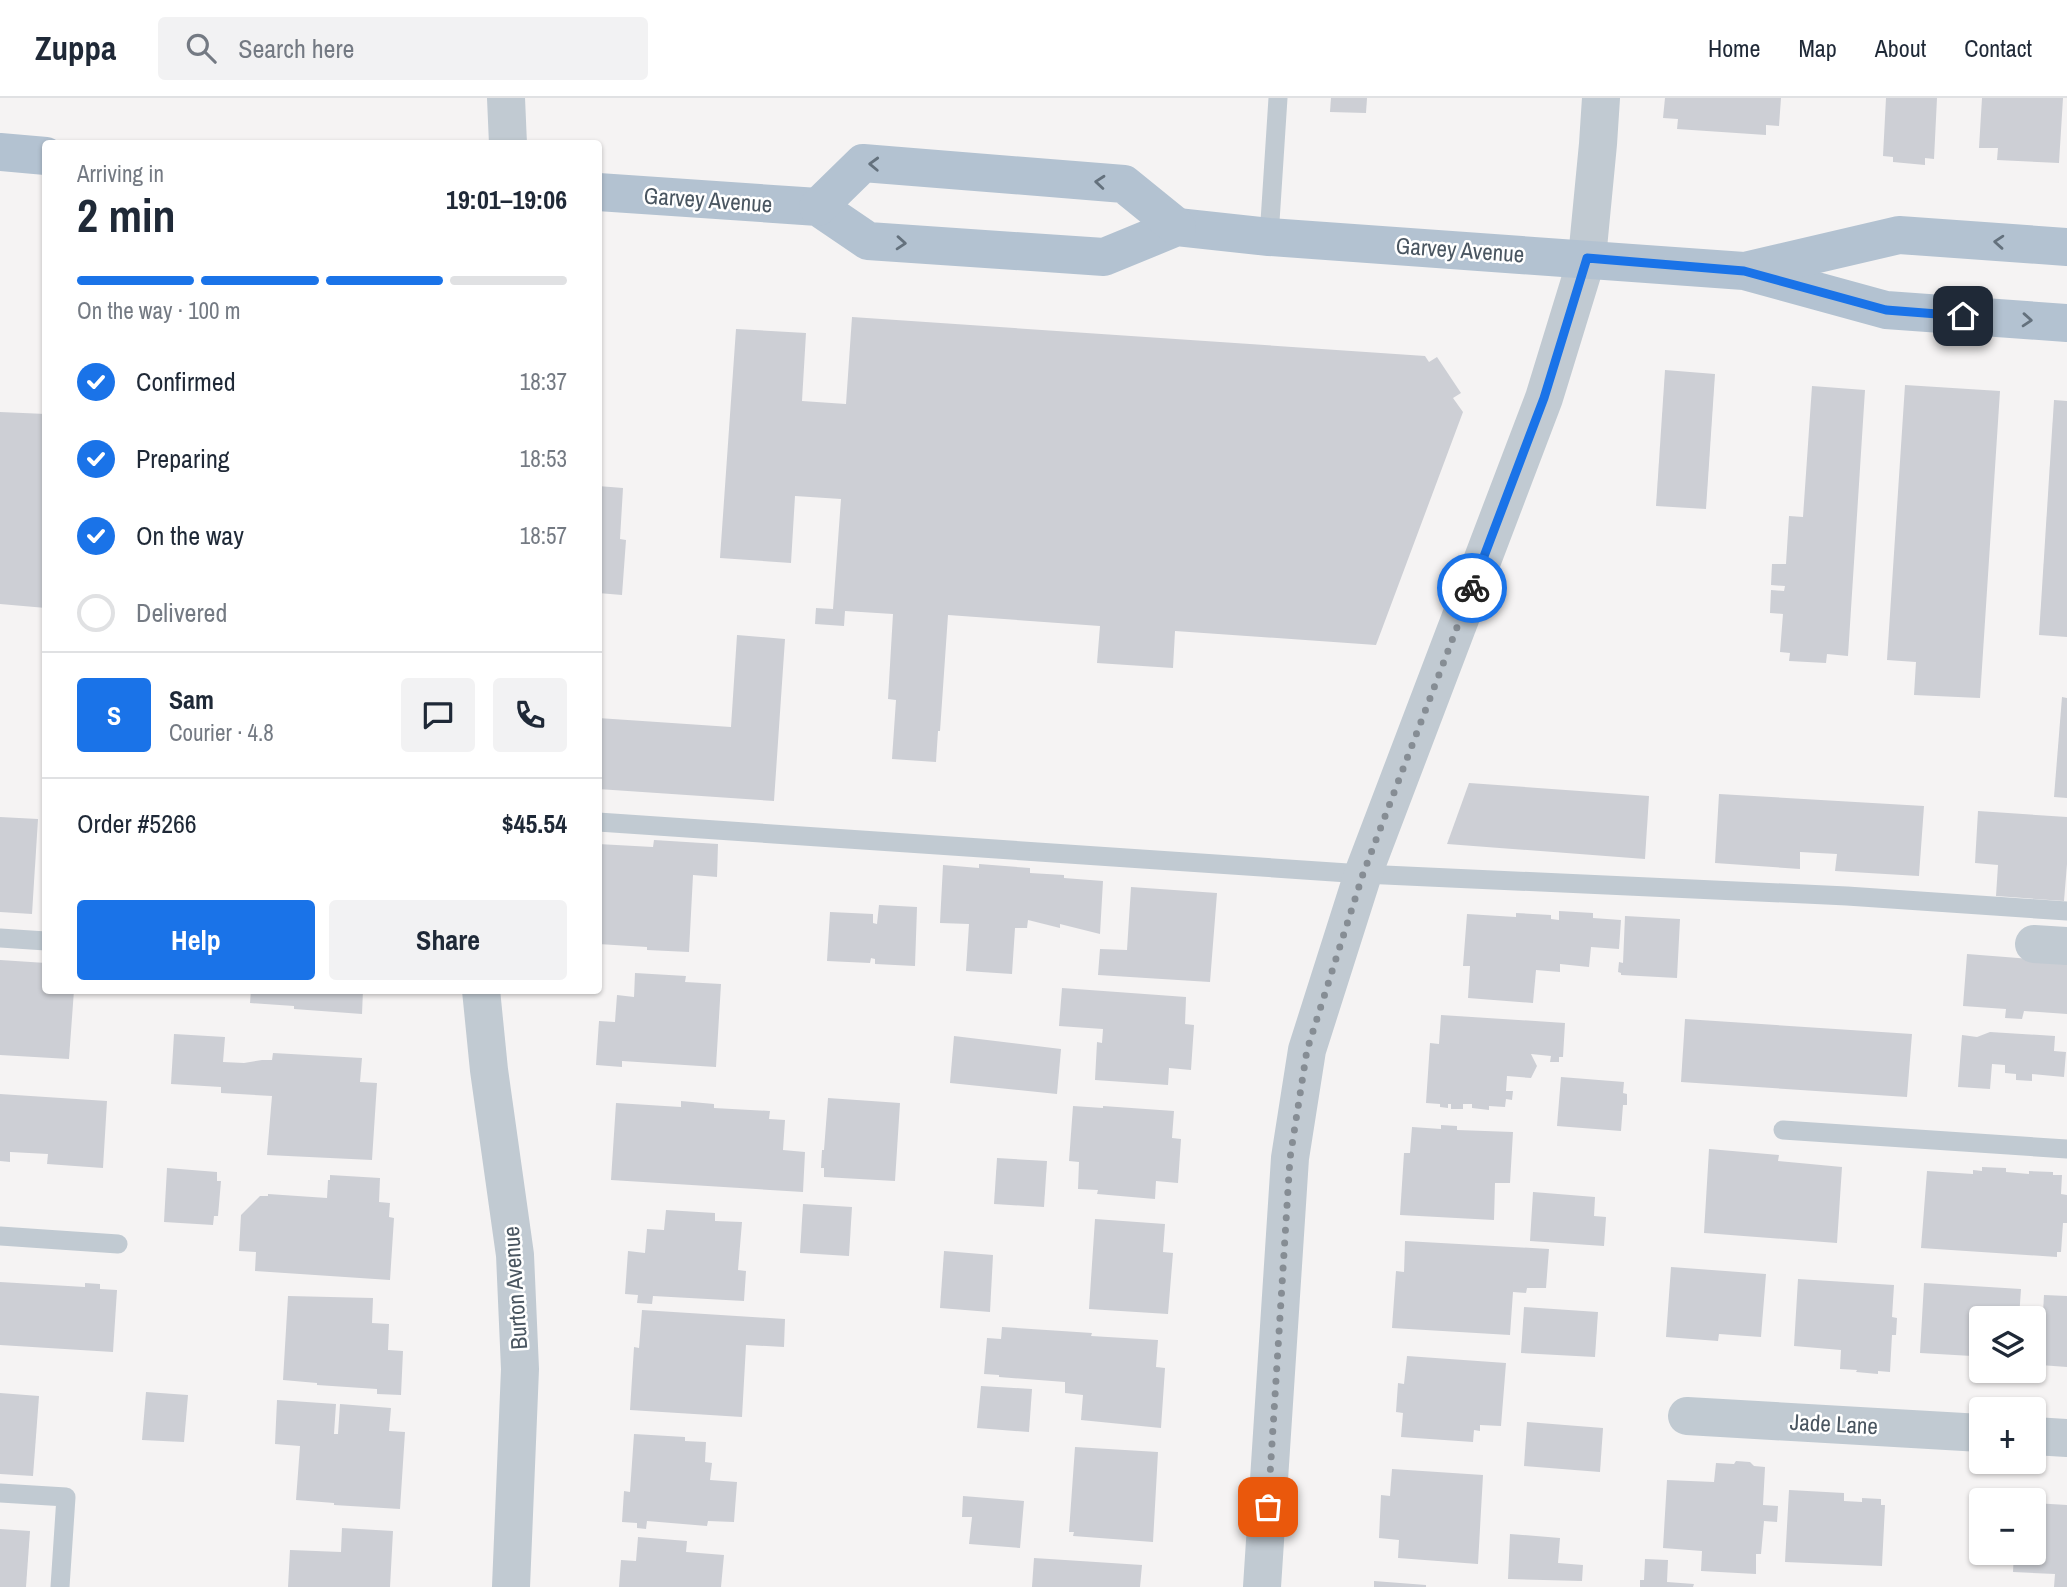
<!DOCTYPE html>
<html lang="en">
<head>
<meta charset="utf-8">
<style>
  body { margin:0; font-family:"Archivo Narrow",sans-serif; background:#f2f2f3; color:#1f2937; height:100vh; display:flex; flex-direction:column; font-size:26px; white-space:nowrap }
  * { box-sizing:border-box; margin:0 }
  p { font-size:23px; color:#747a83 }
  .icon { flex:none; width:38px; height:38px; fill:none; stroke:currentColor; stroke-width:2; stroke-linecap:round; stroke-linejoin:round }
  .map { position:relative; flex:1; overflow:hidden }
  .side { position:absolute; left:42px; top:42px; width:560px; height:854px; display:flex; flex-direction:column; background:#fff; border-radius:7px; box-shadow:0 2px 5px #0004 }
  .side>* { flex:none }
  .buttons { position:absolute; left:1969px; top:1208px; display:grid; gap:14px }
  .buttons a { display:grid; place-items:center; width:77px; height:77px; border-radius:7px; background:#fff; box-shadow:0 2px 5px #0004; font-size:35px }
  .pin { position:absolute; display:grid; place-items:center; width:60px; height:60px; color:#fff; margin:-30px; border-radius:14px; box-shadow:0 4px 10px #0006 }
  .courier { position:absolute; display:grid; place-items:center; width:70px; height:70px; margin:-35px; border:5px solid #1a73e8; border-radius:50%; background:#fff; color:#222; box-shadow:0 2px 9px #0007 }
  .headline em { font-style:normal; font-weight:700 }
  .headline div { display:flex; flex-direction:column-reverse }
  .headline { display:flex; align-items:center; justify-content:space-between; height:119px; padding:0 35px }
  h1 { font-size:46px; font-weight:700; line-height:52px }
  .bar { display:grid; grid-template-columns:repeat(4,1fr); gap:10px 7px; align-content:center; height:84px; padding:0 35px }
  .bar i { height:9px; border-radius:5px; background:#e0e1e3 }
  .bar .selected { background:#1a73e8 }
  .bar p { grid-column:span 4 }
  .line { display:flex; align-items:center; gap:18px; padding:0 35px; border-top:2px solid #e0e1e3 }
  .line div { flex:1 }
  .round { display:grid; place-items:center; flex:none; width:74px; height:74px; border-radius:7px; background:#f2f2f3 }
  ol { padding:0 35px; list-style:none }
  li { display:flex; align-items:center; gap:21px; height:77px }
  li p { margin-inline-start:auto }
  li .icon { padding:7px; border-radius:50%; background:#1a73e8; color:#fff; stroke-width:4 }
  li:last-child { color:#747a83 }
  li i { width:38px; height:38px; border:4px solid #e0e1e3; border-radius:50% }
  .cta { display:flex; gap:14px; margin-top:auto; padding:14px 35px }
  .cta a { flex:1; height:80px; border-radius:7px; background:#1a73e8; color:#fff; font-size:28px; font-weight:700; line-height:80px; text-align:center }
  .cta a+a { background:#f2f2f3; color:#1f2937 }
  header { display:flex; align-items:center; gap:42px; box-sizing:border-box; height:98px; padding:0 35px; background:#fff; border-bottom:2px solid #e0e1e3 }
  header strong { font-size:33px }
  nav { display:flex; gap:38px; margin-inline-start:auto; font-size:24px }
  .search { width:490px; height:63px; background:#f2f2f3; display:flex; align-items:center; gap:18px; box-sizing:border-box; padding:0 24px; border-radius:7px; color:#747a83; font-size:26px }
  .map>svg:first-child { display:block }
  .building { fill:#cdcfd5 }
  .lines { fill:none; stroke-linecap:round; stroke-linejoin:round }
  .lane { stroke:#c1cad2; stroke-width:19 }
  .street { stroke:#c1cad2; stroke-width:38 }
  .primary { stroke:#b3c2d1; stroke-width:38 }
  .oneway { stroke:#64717d }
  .done { stroke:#868d94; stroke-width:7; stroke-dasharray:0 12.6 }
  .route { stroke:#1a73e8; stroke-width:9 }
  .labels { text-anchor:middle; stroke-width:5; stroke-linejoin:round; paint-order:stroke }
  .street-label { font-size:23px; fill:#4a5661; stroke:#fff }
</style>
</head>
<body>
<header>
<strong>Zuppa</strong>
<div class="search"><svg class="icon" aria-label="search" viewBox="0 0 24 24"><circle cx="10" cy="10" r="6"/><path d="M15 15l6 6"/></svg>Search here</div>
<nav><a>Home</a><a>Map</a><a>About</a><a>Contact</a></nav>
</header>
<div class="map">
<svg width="2067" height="1489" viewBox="0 0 2067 1489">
  <rect width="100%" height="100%" fill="#f5f3f3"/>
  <g class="building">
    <path d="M 1331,0 L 1367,0 L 1366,15 L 1330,14 Z"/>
    <path d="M 1665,0 L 1781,0 L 1779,28 L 1766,27 L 1766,37 L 1677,31 L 1678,21 L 1663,20 Z"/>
    <path d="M 1886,0 L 1937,0 L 1934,61 L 1925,60 L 1925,67 L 1893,64 L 1893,59 L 1883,58 Z"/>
    <path d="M 1982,0 L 2063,0 L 2059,65 L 1997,62 L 1998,50 L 1979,50 Z"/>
    <path d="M 852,219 L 1425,258 L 1429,264 L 1437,259 L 1461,295 L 1453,300 L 1463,314 L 1376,547 L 1175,533 L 1173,570 L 1097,565 L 1100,528 L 948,517 L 940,633 L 938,633 L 936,664 L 892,661 L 896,602 L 888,601 L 893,516 L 845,513 L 844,528 L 815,526 L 816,510 L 833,511 L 841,401 L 795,398 L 791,465 L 720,460 L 736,231 L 806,235 L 802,303 L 846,306 Z"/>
    <path d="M 1665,272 L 1715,276 L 1706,411 L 1656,408 Z"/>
    <path d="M 1905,287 L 2000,293 L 1980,600 L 1914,597 L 1916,564 L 1887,562 Z"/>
    <path d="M 1812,288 L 1865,292 L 1848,558 L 1827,556 L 1826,565 L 1789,563 L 1790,555 L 1780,554 L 1783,516 L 1770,515 L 1771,492 L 1784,493 L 1785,488 L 1771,487 L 1772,466 L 1786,466 L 1789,418 L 1803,419 Z"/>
    <path d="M 2054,302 L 2067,303 L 2067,539 L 2039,537 Z"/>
    <path d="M 0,314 L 46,316 L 46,510 L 0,506 Z"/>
    <path d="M 598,388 L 623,390 L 620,441 L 626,442 L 622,497 L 598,495 Z"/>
    <path d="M 737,537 L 785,541 L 774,703 L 598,691 L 598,620 L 731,629 Z"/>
    <path d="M 2062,599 L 2067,600 L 2067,700 L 2054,699 Z"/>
    <path d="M 1469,685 L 1649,698 L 1645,761 L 1447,746 Z"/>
    <path d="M 1719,696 L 1924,708 L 1919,778 L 1835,773 L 1837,756 L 1800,754 L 1800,771 L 1715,765 Z"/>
    <path d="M 1978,713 L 2067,719 L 2067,766 L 2064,803 L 1996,798 L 1998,767 L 1975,765 Z"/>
    <path d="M 0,719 L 38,721 L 32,816 L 0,814 Z"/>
    <path d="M 654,742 L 718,746 L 717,779 L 693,777 L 689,854 L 647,852 L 647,849 L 598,846 L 598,746 L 653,749 Z"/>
    <path d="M 979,766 L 1030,770 L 1030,775 L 1064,777 L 1064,780 L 1103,783 L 1100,836 L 1060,826 L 1060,830 L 1028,822 L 1027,830 L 1015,830 L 1012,876 L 966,873 L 969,826 L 940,825 L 943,767 L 979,770 Z"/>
    <path d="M 1131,789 L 1217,795 L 1210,884 L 1098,877 L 1100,851 L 1127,852 Z"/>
    <path d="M 879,807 L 917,809 L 915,868 L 875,866 L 875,861 L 871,860 L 870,865 L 827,863 L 830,814 L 873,816 L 873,825 L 877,826 Z"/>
    <path d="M 1559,813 L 1593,815 L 1593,820 L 1621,822 L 1619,851 L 1591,849 L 1589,869 L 1560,866 L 1560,874 L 1536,872 L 1533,905 L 1468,900 L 1470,868 L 1463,868 L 1467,816 L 1516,819 L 1516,815 L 1551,817 L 1551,821 L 1559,822 Z"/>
    <path d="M 1625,818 L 1680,821 L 1677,880 L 1621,877 L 1621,875 L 1618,874 L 1619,864 L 1623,865 Z"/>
    <path d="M 1967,856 L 2067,864 L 2067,916 L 2024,913 L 2022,921 L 2005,920 L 2006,911 L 1963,908 Z"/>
    <path d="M 0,862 L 46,865 L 46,892 L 74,892 L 69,961 L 0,957 Z"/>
    <path d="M 635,875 L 686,878 L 685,884 L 721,886 L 716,969 L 622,963 L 622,969 L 596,967 L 599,923 L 615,924 L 617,897 L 634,899 Z"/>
    <path d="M 1062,890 L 1186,899 L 1185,926 L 1194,927 L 1191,972 L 1169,970 L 1168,987 L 1095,982 L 1097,944 L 1102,945 L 1103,931 L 1059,928 Z"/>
    <path d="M 251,892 L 363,892 L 362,916 L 294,911 L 294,908 L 250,905 Z"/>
    <path d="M 1441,917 L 1565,925 L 1563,959 L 1559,959 L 1559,964 L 1550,964 L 1551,958 L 1531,956 L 1537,968 L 1531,980 L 1507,978 L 1506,993 L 1513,993 L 1512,1002 L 1506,1001 L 1505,1009 L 1489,1008 L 1489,1012 L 1472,1010 L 1472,1006 L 1463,1006 L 1463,1011 L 1451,1011 L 1451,1006 L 1448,1006 L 1448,1010 L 1440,1009 L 1440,1006 L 1426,1005 L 1430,945 L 1439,946 Z"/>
    <path d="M 1685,921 L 1912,936 L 1907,999 L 1681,984 Z"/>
    <path d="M 1990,934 L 2055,938 L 2054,953 L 2066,954 L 2064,979 L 2032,976 L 2032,983 L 2016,982 L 2016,976 L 2005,975 L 2005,967 L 1992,966 L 1990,991 L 1958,989 L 1962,937 L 1977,939 Z"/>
    <path d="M 174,936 L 225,939 L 223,964 L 244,965 L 262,962 L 272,962 L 273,955 L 362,960 L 360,984 L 377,985 L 372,1062 L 267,1057 L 272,998 L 221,995 L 221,989 L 171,986 Z"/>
    <path d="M 954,938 L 1061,951 L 1057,996 L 950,985 Z"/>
    <path d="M 1561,979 L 1624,984 L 1623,995 L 1627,996 L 1627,1007 L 1623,1007 L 1621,1033 L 1557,1028 Z"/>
    <path d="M 0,996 L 107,1003 L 103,1070 L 47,1066 L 48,1056 L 10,1054 L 10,1064 L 0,1063 Z"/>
    <path d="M 828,1000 L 900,1005 L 895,1083 L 824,1079 L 824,1070 L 821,1070 L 822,1052 L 824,1052 Z"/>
    <path d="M 681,1003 L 714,1006 L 714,1010 L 770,1013 L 769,1021 L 785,1022 L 783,1052 L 805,1054 L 803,1094 L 611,1082 L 616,1005 L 681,1009 Z"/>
    <path d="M 1073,1008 L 1103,1010 L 1103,1008 L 1174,1013 L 1172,1040 L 1181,1041 L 1178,1085 L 1156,1083 L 1155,1101 L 1097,1096 L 1098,1092 L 1078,1091 L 1079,1064 L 1069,1063 Z"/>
    <path d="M 1441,1027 L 1457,1028 L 1457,1032 L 1513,1034 L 1510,1085 L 1495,1085 L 1494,1122 L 1400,1117 L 1404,1055 L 1410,1055 L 1412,1029 L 1441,1031 Z"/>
    <path d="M 1709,1051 L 1779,1057 L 1778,1063 L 1842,1069 L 1837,1145 L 1704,1135 Z"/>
    <path d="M 997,1060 L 1047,1063 L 1044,1109 L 994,1106 Z"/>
    <path d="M 1982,1069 L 2006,1070 L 2006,1074 L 2029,1076 L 2029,1073 L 2053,1074 L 2053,1077 L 2062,1077 L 2061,1096 L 2067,1097 L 2067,1125 L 2063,1125 L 2061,1154 L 2057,1154 L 2057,1159 L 1921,1150 L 1927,1073 L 1973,1076 L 1973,1072 L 1982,1073 Z"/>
    <path d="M 167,1070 L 217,1074 L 217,1083 L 221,1083 L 218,1118 L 214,1118 L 213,1127 L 164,1124 Z"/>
    <path d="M 330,1077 L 380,1080 L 379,1104 L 390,1105 L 389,1119 L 394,1120 L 390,1182 L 255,1173 L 256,1154 L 239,1153 L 241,1117 L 260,1098 L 268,1098 L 268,1096 L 327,1100 L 328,1082 L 330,1082 Z"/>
    <path d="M 1533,1094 L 1595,1099 L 1594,1118 L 1606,1119 L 1604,1148 L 1530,1143 Z"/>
    <path d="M 803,1106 L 852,1109 L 849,1158 L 800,1155 Z"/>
    <path d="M 666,1112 L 715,1115 L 715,1123 L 742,1124 L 738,1172 L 746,1173 L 744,1203 L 653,1198 L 652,1206 L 637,1205 L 638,1197 L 625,1196 L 628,1153 L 645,1155 L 647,1131 L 664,1132 Z"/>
    <path d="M 1095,1121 L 1165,1126 L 1163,1154 L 1173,1155 L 1168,1216 L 1089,1211 Z"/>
    <path d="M 1405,1143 L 1549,1151 L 1546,1190 L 1527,1190 L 1526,1195 L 1513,1194 L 1510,1237 L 1392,1230 L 1396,1173 L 1404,1174 Z"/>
    <path d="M 944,1153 L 993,1157 L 990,1214 L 940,1210 Z"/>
    <path d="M 1671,1169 L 1766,1176 L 1761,1239 L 1719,1236 L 1718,1243 L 1666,1239 Z"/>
    <path d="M 1798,1181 L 1894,1187 L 1892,1219 L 1897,1220 L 1896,1237 L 1892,1237 L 1890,1274 L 1878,1273 L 1878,1276 L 1856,1274 L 1857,1272 L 1840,1271 L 1841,1252 L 1794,1248 Z"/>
    <path d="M 0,1184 L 85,1189 L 85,1185 L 100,1186 L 100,1191 L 117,1192 L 113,1254 L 0,1247 Z"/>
    <path d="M 1924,1185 L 2021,1191 L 2019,1220 L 1981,1220 L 1981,1254 L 1973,1253 L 1972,1258 L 1920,1255 Z"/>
    <path d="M 2044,1197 L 2067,1198 L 2067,1269 L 2040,1267 Z"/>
    <path d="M 288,1198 L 373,1200 L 372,1225 L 389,1226 L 388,1252 L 403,1253 L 401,1297 L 377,1296 L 377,1291 L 317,1287 L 317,1285 L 283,1282 Z"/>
    <path d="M 1524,1209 L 1598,1214 L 1595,1259 L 1521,1255 Z"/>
    <path d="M 642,1212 L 785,1221 L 784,1249 L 746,1247 L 742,1319 L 630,1312 L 634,1249 L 639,1250 Z"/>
    <path d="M 1002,1229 L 1092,1235 L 1091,1238 L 1158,1242 L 1156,1269 L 1165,1270 L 1161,1330 L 1081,1322 L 1083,1297 L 1065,1295 L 1065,1284 L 999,1279 L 999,1277 L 984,1276 L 987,1240 L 1001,1241 Z"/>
    <path d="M 1407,1258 L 1506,1265 L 1501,1328 L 1480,1327 L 1480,1333 L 1474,1332 L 1473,1344 L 1401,1339 L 1403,1315 L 1396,1314 L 1398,1285 L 1404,1286 Z"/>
    <path d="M 981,1288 L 1032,1291 L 1029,1334 L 977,1330 Z"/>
    <path d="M 146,1294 L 188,1297 L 184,1344 L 142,1342 Z"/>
    <path d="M 0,1295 L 39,1298 L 33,1378 L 0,1376 Z"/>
    <path d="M 277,1302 L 336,1306 L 334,1336 L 338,1336 L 340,1306 L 391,1310 L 389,1333 L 405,1334 L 400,1411 L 334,1407 L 334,1405 L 296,1402 L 300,1348 L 275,1346 Z"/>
    <path d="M 1527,1324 L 1603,1330 L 1600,1374 L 1524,1368 Z"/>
    <path d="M 634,1336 L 685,1339 L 685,1343 L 706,1344 L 705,1364 L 712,1365 L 710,1382 L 737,1384 L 734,1424 L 708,1423 L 707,1428 L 647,1423 L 646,1431 L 637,1430 L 637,1425 L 622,1424 L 624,1393 L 630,1394 Z"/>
    <path d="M 1075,1349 L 1158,1354 L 1153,1444 L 1073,1438 L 1074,1434 L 1069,1434 Z"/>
    <path d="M 1736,1363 L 1750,1364 L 1754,1368 L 1765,1369 L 1763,1407 L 1778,1408 L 1777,1424 L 1764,1423 L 1761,1456 L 1756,1456 L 1756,1476 L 1701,1473 L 1702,1453 L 1663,1450 L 1667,1382 L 1714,1384 L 1716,1365 L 1734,1366 Z"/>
    <path d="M 1392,1371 L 1483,1377 L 1478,1466 L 1398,1460 L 1399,1442 L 1379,1440 L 1381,1397 L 1390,1398 Z"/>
    <path d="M 1789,1392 L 1844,1395 L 1844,1403 L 1862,1404 L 1862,1400 L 1881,1401 L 1881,1407 L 1885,1407 L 1882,1468 L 1785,1464 Z"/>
    <path d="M 963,1398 L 1024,1403 L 1020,1450 L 969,1446 L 972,1419 L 962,1419 Z"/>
    <path d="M 2034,1405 L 2067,1407 L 2067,1489 L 2054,1489 L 2055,1476 L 2013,1474 L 2014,1454 L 2034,1454 Z"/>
    <path d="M 342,1430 L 393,1433 L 390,1489 L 288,1489 L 290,1452 L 341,1454 Z"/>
    <path d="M 0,1431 L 30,1433 L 26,1489 L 0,1489 Z"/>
    <path d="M 1510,1436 L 1560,1440 L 1558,1465 L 1583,1467 L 1582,1483 L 1508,1481 Z"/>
    <path d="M 638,1439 L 687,1443 L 686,1454 L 724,1457 L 721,1489 L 619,1489 L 621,1462 L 636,1463 Z"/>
    <path d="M 1034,1460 L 1142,1467 L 1140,1489 L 1032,1489 Z"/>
    <path d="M 1645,1461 L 1668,1462 L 1667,1484 L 1694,1486 L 1693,1489 L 1640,1489 L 1640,1482 L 1644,1482 Z"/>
    <path d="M 1374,1483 L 1426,1487 L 1426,1489 L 1374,1489 Z"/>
  </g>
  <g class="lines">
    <g class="lane">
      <path d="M 1269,139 L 1278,0"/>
      <path d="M 598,724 L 1363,776 L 1847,798 L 2067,813"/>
      <path d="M 0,840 L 46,843"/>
      <path d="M 1783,1032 L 2067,1051"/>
      <path d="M 0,1138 L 118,1146"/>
      <path d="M 0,1395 L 66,1399 L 60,1489"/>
    </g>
    <g class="street">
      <path d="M 506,0 L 508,46"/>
      <path d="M 2034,846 L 2067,848"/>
      <path d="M 481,892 L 489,972 L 515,1157 L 520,1271 L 511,1489"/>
      <path d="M 1687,1318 L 1981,1335"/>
      <path d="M 2034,1338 L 2067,1340"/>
      <path d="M 1262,1489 L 1290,1060 L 1307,952 L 1363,776 L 1544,300 L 1587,160 L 1598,46 L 1601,0"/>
    </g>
    <g class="primary">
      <path d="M 0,54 L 46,58"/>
      <path d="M 598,94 L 818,109 L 868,143 L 1104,159 L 1177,129 L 1269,139 L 1744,173 L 1886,212 L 2067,225"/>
      <path d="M 818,109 L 863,65 L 1124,86 L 1177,129"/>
      <path d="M 1749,172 L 1899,137 L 2067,149"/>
    </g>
  </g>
  <defs><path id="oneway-chevron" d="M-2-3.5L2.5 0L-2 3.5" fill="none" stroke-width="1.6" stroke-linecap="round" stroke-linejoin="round" transform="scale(1.75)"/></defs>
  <g class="oneway">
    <use href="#oneway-chevron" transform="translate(874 66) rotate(-178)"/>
    <use href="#oneway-chevron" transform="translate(1100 84) rotate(-175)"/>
    <use href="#oneway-chevron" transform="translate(1999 144) rotate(-176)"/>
    <use href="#oneway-chevron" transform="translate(901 145) rotate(4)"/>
    <use href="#oneway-chevron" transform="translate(2027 222) rotate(4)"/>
  </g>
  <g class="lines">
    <path class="done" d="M 1268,1409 L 1290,1060 L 1307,952 L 1363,776 L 1472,490"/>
    <path class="route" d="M 1472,490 L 1544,300 L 1587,160 L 1744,173 L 1886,212 L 1963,218"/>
  </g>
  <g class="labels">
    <g class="street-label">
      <text transform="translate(708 102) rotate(4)" y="8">Garvey Avenue</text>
      <text transform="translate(1460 152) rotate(4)" y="8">Garvey Avenue</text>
      <text transform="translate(515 1190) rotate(-94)" y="8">Burton Avenue</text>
      <text transform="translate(1834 1326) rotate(3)" y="8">Jade Lane</text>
    </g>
  </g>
</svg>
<div class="buttons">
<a><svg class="icon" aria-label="layers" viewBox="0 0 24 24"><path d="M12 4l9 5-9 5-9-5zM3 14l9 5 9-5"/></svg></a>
<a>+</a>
<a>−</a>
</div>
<div class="pin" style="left:1268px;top:1409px;background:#ea580c"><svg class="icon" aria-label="bag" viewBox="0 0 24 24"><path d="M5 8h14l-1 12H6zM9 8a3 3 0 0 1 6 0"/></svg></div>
<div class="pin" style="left:1963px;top:218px;background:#1f2937"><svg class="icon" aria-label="home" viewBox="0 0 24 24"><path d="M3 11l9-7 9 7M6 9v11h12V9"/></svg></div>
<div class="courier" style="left:1472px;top:490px"><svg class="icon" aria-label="bike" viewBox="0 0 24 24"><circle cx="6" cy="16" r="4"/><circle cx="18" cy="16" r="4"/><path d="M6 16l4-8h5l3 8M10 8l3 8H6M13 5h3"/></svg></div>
<section class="side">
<div class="headline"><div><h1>2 min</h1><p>Arriving in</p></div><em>19:01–19:06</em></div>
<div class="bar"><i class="selected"></i><i class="selected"></i><i class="selected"></i><i></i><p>On the way · 100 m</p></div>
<ol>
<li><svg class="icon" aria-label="check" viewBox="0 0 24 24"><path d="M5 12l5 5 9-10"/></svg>Confirmed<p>18:37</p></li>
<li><svg class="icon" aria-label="check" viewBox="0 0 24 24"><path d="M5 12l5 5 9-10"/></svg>Preparing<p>18:53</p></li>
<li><svg class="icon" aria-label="check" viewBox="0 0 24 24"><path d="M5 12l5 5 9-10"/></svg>On the way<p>18:57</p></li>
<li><i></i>Delivered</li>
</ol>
<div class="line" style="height:126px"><b class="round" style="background:#1a73e8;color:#fff">S</b><div><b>Sam</b><p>Courier · 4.8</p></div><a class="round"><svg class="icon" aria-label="chat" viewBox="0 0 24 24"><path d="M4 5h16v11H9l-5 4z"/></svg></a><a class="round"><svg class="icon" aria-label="phone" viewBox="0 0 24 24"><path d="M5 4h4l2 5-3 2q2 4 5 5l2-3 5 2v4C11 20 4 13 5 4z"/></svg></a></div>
<div class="line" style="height:91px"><div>Order #5266</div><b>$45.54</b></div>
<div class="cta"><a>Help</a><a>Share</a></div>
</section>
</div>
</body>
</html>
